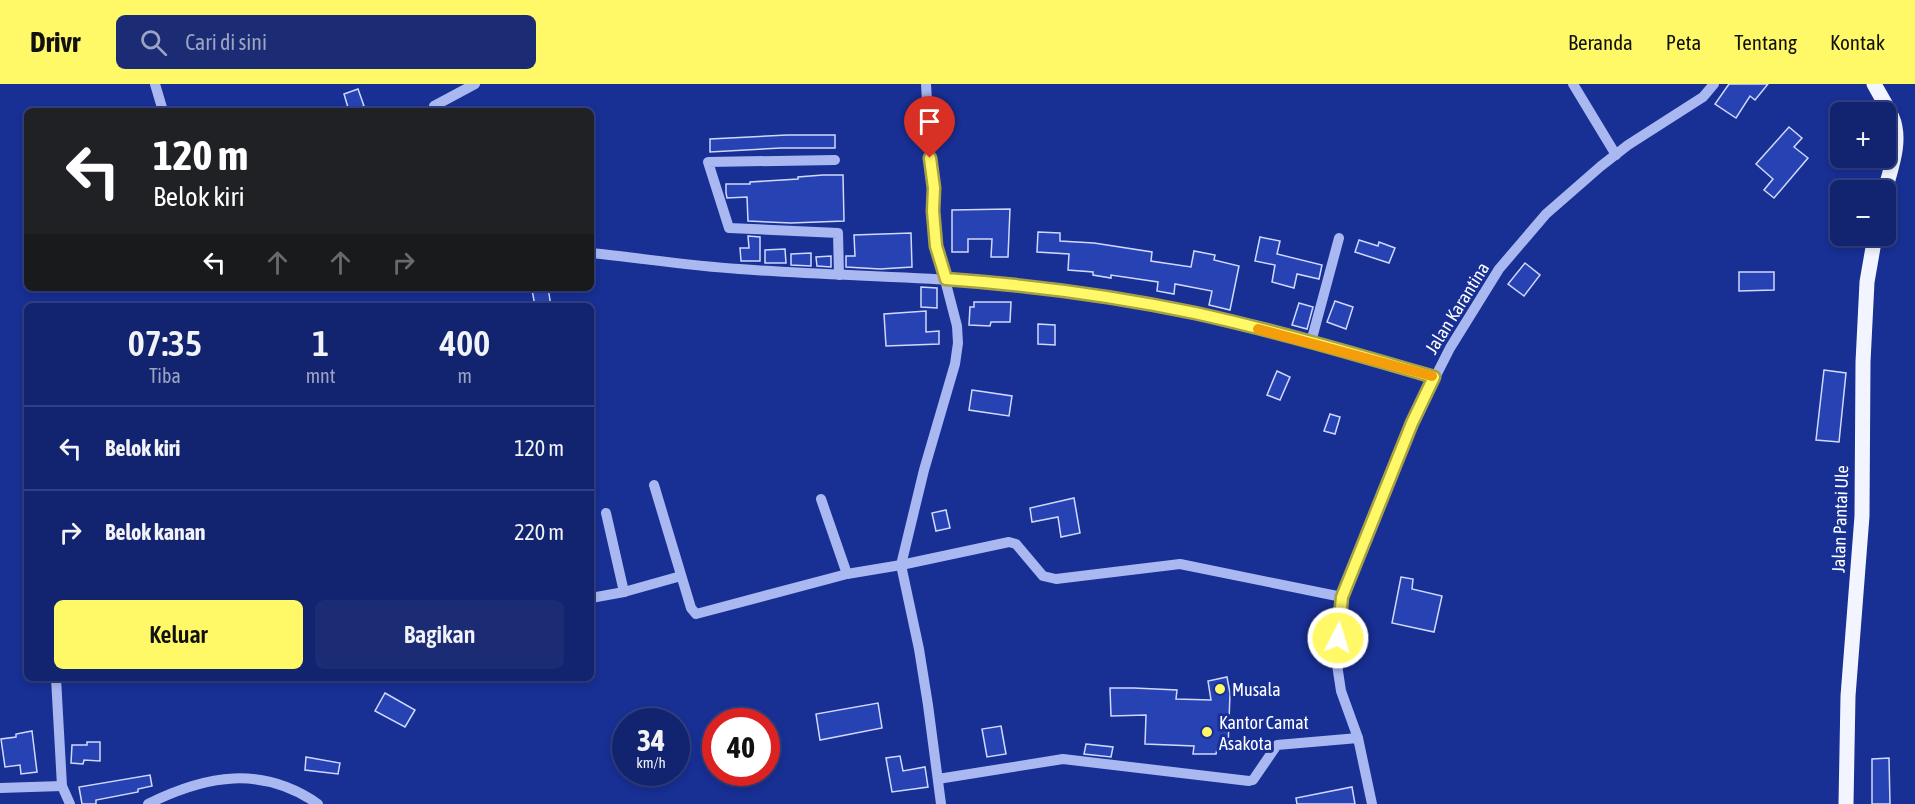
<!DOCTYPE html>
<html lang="id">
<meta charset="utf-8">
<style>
body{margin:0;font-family:"Asap Condensed",sans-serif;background:#1b2b74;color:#f1f3f6;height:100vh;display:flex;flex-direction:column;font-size:22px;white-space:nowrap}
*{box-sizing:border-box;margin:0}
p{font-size:20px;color:#9ca4c3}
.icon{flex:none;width:33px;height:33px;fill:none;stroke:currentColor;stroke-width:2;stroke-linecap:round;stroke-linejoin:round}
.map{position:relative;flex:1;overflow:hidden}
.drawer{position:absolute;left:24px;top:219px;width:570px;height:378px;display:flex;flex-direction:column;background:#12236f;border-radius:9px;box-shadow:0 3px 9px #0003,0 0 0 2px #314082}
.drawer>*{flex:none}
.top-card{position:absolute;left:24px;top:24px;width:570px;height:183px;border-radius:9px;box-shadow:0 3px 9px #0003,0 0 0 2px #314082;background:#202124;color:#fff;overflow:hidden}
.controls{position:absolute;left:1830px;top:18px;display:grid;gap:12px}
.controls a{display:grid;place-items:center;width:66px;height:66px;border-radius:9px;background:#12236f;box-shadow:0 3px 9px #0003,0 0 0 2px #314082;font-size:30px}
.speed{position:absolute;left:612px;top:624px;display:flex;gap:12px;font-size:30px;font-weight:700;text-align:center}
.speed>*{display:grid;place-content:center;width:78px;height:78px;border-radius:50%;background:#12236f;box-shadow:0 3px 9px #0003,0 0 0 2px #314082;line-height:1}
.speed small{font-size:15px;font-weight:400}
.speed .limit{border:9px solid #d22;background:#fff;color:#111}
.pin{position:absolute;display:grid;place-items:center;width:51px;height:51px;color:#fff;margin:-62px -26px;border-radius:50% 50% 50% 0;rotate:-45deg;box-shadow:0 0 6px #0007}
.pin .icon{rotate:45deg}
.me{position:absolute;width:66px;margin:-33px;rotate:5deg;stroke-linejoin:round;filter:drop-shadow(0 0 4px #0008)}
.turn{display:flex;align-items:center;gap:21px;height:126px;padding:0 30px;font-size:27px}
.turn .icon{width:78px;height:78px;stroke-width:2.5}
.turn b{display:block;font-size:42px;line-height:51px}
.lanes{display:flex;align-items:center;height:57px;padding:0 30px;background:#0003;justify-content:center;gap:30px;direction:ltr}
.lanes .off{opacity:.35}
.eta{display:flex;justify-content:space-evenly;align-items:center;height:102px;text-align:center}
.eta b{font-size:36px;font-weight:600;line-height:42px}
.cta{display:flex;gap:12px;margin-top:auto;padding:12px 30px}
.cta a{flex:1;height:69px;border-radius:9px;background:#fff968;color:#111;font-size:24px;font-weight:600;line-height:69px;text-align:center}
.cta a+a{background:#1b2b74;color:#f1f3f6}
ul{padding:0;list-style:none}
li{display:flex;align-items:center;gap:18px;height:84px;padding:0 30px;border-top:2px solid #314082}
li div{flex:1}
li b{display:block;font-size:22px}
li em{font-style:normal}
header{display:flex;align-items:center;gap:36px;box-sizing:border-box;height:84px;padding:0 30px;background:#fff968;color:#111}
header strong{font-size:28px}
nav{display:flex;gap:33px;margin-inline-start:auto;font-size:21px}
.search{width:420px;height:54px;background:#1b2b74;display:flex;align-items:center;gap:15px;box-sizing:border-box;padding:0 21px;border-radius:9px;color:#9ca4c3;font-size:22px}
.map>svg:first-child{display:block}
.building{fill:#2742b3;stroke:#d0d9fb;stroke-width:1.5}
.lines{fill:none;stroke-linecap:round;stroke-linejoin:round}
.minor{stroke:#a9b8f0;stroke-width:10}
.major{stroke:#f2f4ff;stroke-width:15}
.route-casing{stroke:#a6a244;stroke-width:15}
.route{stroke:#fff968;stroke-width:10}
.slow{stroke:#f59e0b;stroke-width:10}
.poi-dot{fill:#fff968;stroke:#182f94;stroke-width:2}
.labels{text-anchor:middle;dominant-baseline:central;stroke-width:6;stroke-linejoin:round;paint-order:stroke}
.street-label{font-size:18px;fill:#fff;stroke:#182f94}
.poi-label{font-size:18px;fill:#fff;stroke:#182f94;text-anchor:start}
</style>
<header>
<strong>Drivr</strong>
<div class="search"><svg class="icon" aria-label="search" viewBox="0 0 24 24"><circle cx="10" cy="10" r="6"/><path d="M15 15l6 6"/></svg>Cari di sini</div>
<nav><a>Beranda</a><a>Peta</a><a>Tentang</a><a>Kontak</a></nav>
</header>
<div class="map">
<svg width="1915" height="720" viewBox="0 0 1915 720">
<rect width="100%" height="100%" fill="#182f94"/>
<!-- building -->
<g class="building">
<path d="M1729 0H1768L1755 16 1750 12 1736 34 1715 20Z"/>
<path d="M358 5 364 22 349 27 344 10Z"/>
<path d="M1789 43 1802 54 1794 63 1808 74 1774 114 1764 106 1773 95 1756 80Z"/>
<path d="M787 51H835V64H781L710 68V55Z"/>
<path d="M823 91H843L844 137 791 139 748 137 747 113 727 114 726 109V100H750V98L798 95V93Z"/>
<path d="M1010 125 1008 173H991L992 155H968V168H952V126Z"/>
<path d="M1038 148 1060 149V157L1094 159 1152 168 1151 177 1191 183 1194 167 1215 171 1214 176 1239 182 1230 226 1209 221 1212 207 1175 200 1174 210 1157 207 1158 198 1111 191V194L1093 191V188L1068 186 1069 170 1037 168Z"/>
<path d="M911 149 912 183 880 185 846 183V172H855L854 151Z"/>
<path d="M748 152 760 153V177H741L740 164H749Z"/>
<path d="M1260 153 1280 157 1277 170 1322 181 1319 195 1297 190 1294 204 1272 198 1275 181 1255 177Z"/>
<path d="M1359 156 1378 162 1379 158 1395 164 1389 179 1355 168Z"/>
<path d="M785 165 786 179H765V166Z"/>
<path d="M811 169V182L791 181V170Z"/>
<path d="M831 172V183L817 182 816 173Z"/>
<path d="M1525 179 1540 191 1524 212 1508 200Z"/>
<path d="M1739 188H1774V206L1739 207Z"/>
<path d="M921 203 937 204V224L921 223Z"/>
<path d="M548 204 551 222H535L532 206Z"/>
<path d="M1335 217 1353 223 1346 245 1327 238Z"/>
<path d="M974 218H1011L1010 238H991L990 242 969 241 970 223H974Z"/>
<path d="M1299 219 1313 223 1307 245 1292 241Z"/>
<path d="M926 227V248L939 247V260L886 262 884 230Z"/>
<path d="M1038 240 1055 241V261L1038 260Z"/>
<path d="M1824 286 1846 289 1839 358 1816 356Z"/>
<path d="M1277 287 1290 293 1280 316 1267 311Z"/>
<path d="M972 306 1012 312 1009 332 969 326Z"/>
<path d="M1330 330 1340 333 1335 350 1324 347Z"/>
<path d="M1074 414 1080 449 1061 453 1058 433 1032 438 1030 424Z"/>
<path d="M946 426 950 444 936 447 932 429Z"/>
<path d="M1401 493 1413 495 1412 505 1442 512 1434 548 1392 539Z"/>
<path d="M1227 593 1230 609 1228 665H1217L1216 670H1193L1194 662 1145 660 1146 631 1111 632 1110 604H1134L1177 606 1176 615 1211 616 1208 597Z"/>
<path d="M385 609 415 626 405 643 375 627Z"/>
<path d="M878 619 882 644 820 656 816 630Z"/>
<path d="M1001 642 1006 670 987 673 982 645Z"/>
<path d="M32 647 37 688 21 690 20 681 5 683 1 655 16 653V650Z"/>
<path d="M87 658H100V677L84 676 83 680 71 679 72 661H87Z"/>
<path d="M1086 660 1113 663 1111 673 1084 670Z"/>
<path d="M900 672 903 687 925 683 928 703 892 708 886 674Z"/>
<path d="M306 673 340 679 338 690 305 686Z"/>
<path d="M1889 674 1890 720H1872V675Z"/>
<path d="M150 691 152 702 138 705V708L96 716V720H82L79 703Z"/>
<path d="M1352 703 1355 720H1297L1296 714Z"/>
</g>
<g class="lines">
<!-- minor -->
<g class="minor">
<path d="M155 0 163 27"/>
<path d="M926 0 930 70 934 104 933 127 936 161 957 242 958 259 955 280 924 386 901 481 919 565 928 621 941 720"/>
<path d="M1573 0 1616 71"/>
<path d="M434 22 475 0"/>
<path d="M835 76 708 78 729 144 838 149 839 191"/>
<path d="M591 169C640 174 690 182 739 185 846 193 953 192 1060 206 1187 223 1311 258 1434 293"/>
<path d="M1311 258 1339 154"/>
<path d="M654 401 691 524 696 530 847 490 901 481 1009 458 1016 460 1043 492 1056 495 1180 480 1342 513"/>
<path d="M821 415 847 490"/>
<path d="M606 429 624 508"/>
<path d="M591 514 624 508 681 492"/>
<path d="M56 594 62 702 70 720"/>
<path d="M938 695 1063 675 1249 697 1253 696 1277 661 1358 654"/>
<path d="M0 704 62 702"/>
<path d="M148 720C206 691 262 681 318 720"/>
<path d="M1372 720 1358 654 1341 607 1336 574 1342 513 1412 339 1450 264 1499 185 1546 130 1601 82 1628 61 1703 13 1714 0"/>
</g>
<!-- major -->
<g class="major">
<path d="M1874 0C1880 11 1887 22 1892 33 1902 56 1891 84 1885 106"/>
<path d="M1846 720 1848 612 1862 432 1863 278 1867 198 1875 152"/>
</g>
</g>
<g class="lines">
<defs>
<path id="route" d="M930 74 934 104 933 127 936 162 946 195C1030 201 1114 212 1195 229 1276 247 1355 270 1434 293L1412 339 1342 513 1338 554"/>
</defs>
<!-- route casing -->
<use href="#route" class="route-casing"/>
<!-- route -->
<use href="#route" class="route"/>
<!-- slow -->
<path class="slow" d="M1258 245 1432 292"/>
</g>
<!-- markers -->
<g class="poi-dot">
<circle cx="1220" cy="605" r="6"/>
<circle cx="1207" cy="648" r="6"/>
</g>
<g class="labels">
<!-- street labels -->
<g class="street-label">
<text transform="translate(1457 224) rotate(-58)">Jalan Karantina</text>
<text transform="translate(1840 435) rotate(-88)">Jalan Pantai Ule</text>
</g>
<!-- poi labels -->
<g class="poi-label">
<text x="1232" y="605">Musala</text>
<text x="1219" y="638">Kantor Camat<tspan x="1219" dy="21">Asakota</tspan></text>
</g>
</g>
</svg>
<div class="controls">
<a>+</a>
<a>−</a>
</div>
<div class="speed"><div>34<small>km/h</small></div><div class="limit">40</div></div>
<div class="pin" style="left:930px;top:74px;background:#d93025"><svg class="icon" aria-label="arrive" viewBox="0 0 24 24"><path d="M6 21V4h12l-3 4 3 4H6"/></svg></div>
<svg class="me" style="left:1338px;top:554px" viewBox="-20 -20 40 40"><circle r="17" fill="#fff968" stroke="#fff" stroke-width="3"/><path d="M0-11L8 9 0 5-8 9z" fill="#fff"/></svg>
<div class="top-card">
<div class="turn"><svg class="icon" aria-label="left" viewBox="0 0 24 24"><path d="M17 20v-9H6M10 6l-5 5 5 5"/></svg><div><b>120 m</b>Belok kiri</div></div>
<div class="lanes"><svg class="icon" aria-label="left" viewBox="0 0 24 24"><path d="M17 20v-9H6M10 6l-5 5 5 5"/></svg><svg class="icon off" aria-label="ahead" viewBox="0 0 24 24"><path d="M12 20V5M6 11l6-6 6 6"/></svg><svg class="icon off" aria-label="ahead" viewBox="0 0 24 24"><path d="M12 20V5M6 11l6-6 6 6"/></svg><svg class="icon off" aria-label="right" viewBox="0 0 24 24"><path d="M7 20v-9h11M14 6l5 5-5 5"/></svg></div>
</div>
<section class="drawer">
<div class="eta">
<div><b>07:35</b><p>Tiba</p></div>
<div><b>1</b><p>mnt</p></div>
<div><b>400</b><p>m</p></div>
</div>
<ul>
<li><svg class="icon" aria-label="left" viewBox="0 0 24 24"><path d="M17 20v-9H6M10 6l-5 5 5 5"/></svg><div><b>Belok kiri</b></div><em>120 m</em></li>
<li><svg class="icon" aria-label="right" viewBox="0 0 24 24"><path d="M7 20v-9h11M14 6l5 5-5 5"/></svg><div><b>Belok kanan</b></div><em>220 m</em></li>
</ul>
<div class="cta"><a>Keluar</a><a>Bagikan</a></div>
</section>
</div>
